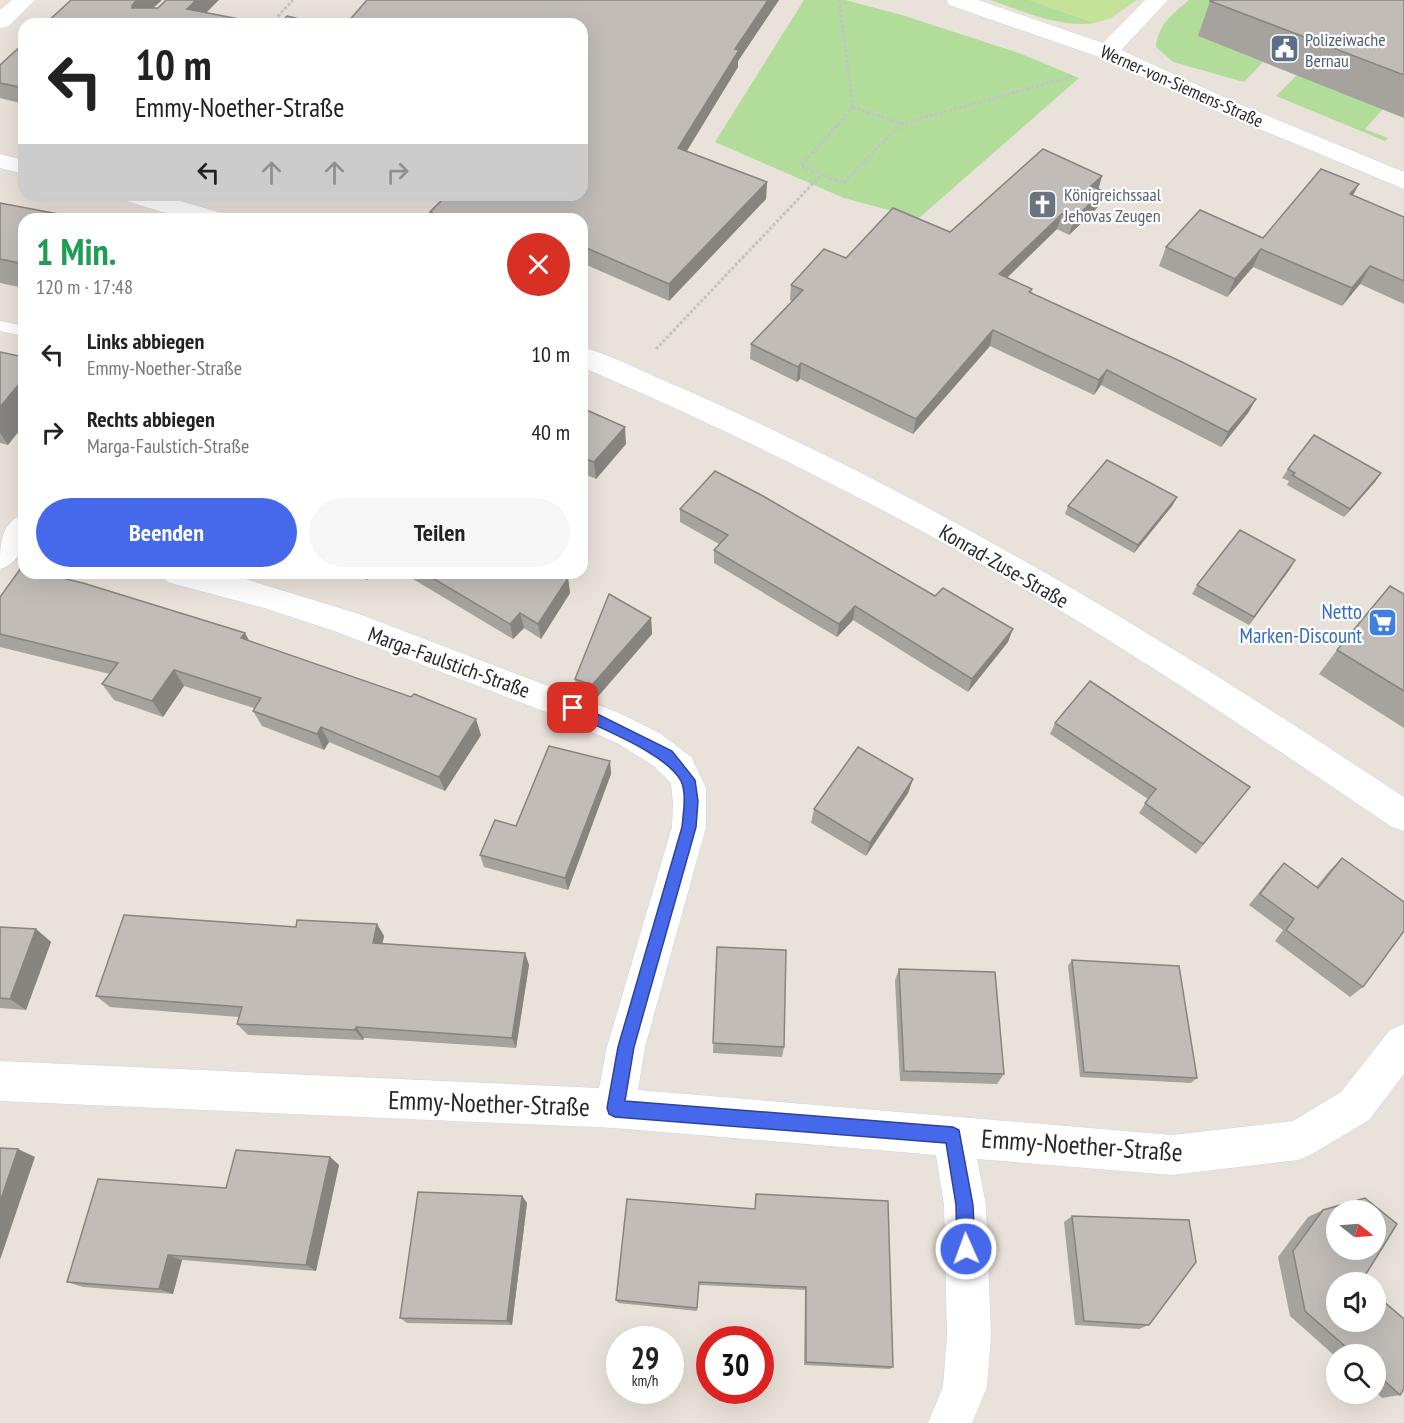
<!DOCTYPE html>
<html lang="de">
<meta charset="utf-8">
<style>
body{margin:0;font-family:"PT Sans Narrow",sans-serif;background:#f6f6f6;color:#222;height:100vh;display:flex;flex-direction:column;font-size:22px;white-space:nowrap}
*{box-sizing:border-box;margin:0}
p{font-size:20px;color:#767676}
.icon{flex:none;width:33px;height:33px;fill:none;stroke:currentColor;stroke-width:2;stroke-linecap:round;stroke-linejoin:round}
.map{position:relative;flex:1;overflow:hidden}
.panel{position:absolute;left:18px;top:213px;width:570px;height:366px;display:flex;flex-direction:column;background:#fff;border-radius:18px;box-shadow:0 6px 24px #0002}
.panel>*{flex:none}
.top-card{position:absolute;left:18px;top:18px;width:570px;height:183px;border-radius:18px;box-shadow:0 6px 24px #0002;background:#fff;color:#222;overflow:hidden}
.needle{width:39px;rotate:107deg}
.controls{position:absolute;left:1326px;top:1200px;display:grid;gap:12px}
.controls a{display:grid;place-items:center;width:60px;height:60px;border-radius:50%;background:#fff;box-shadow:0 6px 24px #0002;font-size:30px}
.speed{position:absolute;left:606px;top:1326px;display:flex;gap:12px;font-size:30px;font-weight:700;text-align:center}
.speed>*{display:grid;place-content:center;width:78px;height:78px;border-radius:50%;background:#fff;box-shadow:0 6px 24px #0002;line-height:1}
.speed small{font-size:15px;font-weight:400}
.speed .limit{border:9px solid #d22;background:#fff;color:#111}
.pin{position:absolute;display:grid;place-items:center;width:51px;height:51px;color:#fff;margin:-26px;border-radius:12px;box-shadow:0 3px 9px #0006}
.me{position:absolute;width:66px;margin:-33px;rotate:358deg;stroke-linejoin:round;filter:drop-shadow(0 0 4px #0008)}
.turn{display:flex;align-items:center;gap:21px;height:126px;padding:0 18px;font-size:27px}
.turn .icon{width:78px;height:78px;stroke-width:2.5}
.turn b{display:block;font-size:42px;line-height:51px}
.lanes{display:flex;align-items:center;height:57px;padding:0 18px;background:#0003;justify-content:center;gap:30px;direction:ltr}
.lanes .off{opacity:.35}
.round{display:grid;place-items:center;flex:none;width:63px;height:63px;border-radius:32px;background:#f6f6f6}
.head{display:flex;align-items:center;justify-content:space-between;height:102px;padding:0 18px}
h1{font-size:36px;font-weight:700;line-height:45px;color:#1e9e55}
.cta{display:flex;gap:12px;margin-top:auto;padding:12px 18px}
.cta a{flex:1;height:69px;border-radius:36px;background:#4668ea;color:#fff;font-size:24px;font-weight:700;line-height:69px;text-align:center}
.cta a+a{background:#f6f6f6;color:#222}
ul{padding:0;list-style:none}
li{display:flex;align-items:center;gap:18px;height:78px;padding:0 18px}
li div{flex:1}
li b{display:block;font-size:22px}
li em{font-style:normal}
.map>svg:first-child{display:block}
.green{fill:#b2dc9a}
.pitch{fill:#c4e297}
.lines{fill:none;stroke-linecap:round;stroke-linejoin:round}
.service-casing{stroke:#d0d3df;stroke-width:1}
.minor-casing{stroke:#d0d3df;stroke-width:1}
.secondary-casing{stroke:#d0d3df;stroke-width:1}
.path{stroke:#c3c3c3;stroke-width:3;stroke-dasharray:3 2;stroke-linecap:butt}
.service{fill:#fff;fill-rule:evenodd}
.minor{fill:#fff;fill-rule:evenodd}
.secondary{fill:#fff;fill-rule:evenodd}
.wall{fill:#a6a29d}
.shaded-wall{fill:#878480}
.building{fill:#c1bcb7;stroke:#878480;stroke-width:1.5;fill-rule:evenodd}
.route{fill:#4668ea;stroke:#2e4498;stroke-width:1.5}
.labels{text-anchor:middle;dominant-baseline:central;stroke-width:4.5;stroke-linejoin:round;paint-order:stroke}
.far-service-label{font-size:18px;fill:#4e5e75;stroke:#fff;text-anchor:start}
.far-street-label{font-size:18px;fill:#272727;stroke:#fff}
.far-worship-label{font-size:18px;fill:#5b616d;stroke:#fff;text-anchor:start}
.street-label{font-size:21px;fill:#272727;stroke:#fff}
.shop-label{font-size:21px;fill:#366cbe;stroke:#fff;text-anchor:end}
.near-street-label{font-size:26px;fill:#272727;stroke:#fff}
</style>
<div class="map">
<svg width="1404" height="1423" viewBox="0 0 1404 1423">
<rect width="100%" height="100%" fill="#e9e2da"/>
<!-- green -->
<g class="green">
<path d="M804 0H845L902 15 1019 53 1079 78 919 218 844 198 715 142Z"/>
<path d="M990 0H1030L1095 23C1060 28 1023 11 990 0Z"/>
<path d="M1189 0H1237L1198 36 1263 62 1244 82 1173 62 1156 47C1158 24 1173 14 1189 0Z"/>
<path d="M1297 75 1383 109 1365 129 1388 138 1385 141 1276 96Z"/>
</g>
<!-- pitch -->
<path class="pitch" d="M1030 0H1137L1111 18 1095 23Z"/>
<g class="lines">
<defs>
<path id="service" d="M0 321 24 326V336L0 331Z"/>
<g id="minor">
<path d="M946 0H978L1103 43 1145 0H1168L1121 50 1237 103 1404 172V189L1221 113 1099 57 949 5Z"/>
<path d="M0 154 24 160V174L0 168Z"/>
<path d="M120 195H159L222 213 225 219H185L123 200Z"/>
<path d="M582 347C607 354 632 366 656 377 698 395 740 414 781 434 999 537 1203 664 1404 797V831L1392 827C1275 748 1159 669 1038 597 891 510 738 434 582 367Z"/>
<path d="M24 514C24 538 26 560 0 569 0 545 0 523 24 514Z"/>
<path d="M163 573H226L359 614 619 713 661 734 691 757 706 788V827L645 1047 638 1090 1172 1135 1293 1121 1341 1092 1390 1030 1404 1024V1074L1369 1120 1312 1154 1298 1160 1172 1175 977 1159 986 1205 991 1336 987 1387 972 1423H928L943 1387 947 1336 944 1205 936 1155 615 1128 0 1101V1061L599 1088 607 1047 672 827 673 803 671 783 654 766 617 743 551 714 337 632 261 607 167 582Z"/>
</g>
<path id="secondary" d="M12 0H35L8 27 0 28V10Z"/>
</defs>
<!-- service casing -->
<use href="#service" class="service-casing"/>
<!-- minor casing -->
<use href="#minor" class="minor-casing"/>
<!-- secondary casing -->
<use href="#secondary" class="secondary-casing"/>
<!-- path -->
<g class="path">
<path d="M839 0 853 107"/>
<path d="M271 24 293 0"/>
<path d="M853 107 901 124 843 183 801 166Z"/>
<path d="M901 124 1073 76"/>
<path d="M656 349 822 174"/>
</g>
<!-- service -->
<use href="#service" class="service"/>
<!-- minor -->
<use href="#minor" class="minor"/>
<!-- secondary -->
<use href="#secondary" class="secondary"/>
</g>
<!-- wall -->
<g class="wall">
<path d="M367 0H779L738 61V67L687 151 767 182 766 199 669 301 582 263V219H431L430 212 582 195V24Z"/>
<path d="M1404 0V118L1198 36 1210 1Z"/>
<path d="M24 43V104L0 98V65Z"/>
<path d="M1359 184 1353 195 1404 217V304L1360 284 1342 306 1253 267 1227 297 1159 266 1166 247 1263 238Z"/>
<path d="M1098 189 1103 191 1098 207 1069 235 1057 229 1007 278 1032 289 1031 293 1256 399 1248 413 1221 447 1101 385 1094 395 990 346 913 434 800 379 797 382 750 359 751 344 792 301 790 300 791 285 846 258 950 232Z"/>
<path d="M0 203 24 219V288L0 283Z"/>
<path d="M0 352 8 445 0 443Z"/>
<path d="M582 408 626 444 596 479 582 473Z"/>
<path d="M1288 469 1381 473 1375 482 1344 517 1287 485 1289 481 1282 478Z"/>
<path d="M1177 497 1172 506 1134 553 1065 514 1068 506Z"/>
<path d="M680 509 1008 642 968 692 853 620 837 637 714 563V550L719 544 680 522Z"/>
<path d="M1290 569 1249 625 1192 594 1197 585Z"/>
<path d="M351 573H373L367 580Z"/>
<path d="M403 573H560L568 578 570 593 541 639 524 628 513 639Z"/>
<path d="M1404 594V728L1319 674 1337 650Z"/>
<path d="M0 597 245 633 249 640 481 735 445 791 329 742 324 750 262 726 253 711 254 708 184 686 163 717 114 700 102 684 110 674 0 647Z"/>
<path d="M651 618 652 634 594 701 577 695 575 679Z"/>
<path d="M1055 723 1250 787 1196 854 1139 813 1148 799 1050 734Z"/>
<path d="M610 761 611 774 568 890 484 867 480 855Z"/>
<path d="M913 779 908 793 866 856 811 823 814 809Z"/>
<path d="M1342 858 1363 987 1350 997 1275 941 1283 930 1249 905 1273 875 1284 863 1316 887 1330 870Z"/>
<path d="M377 924 384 936 382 944 525 953 529 965 516 1048 364 1038 363 1040 248 1035 237 1024 239 1017 110 1007 96 996 296 927Z"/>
<path d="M0 927 36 929 51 942 26 1010 0 1008Z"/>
<path d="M717 947 784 1047 782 1057 713 1053Z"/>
<path d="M1072 960 1197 1078 1191 1083 1080 1077 1068 966Z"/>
<path d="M899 969 1004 1074 997 1084 900 1081 895 980Z"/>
<path d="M330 1157 339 1165 316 1271 182 1260 173 1294 83 1287 67 1282 226 1188Z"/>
<path d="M756 1194 893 1367 890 1369 804 1365 805 1290 699 1285 697 1311 618 1303 616 1300 755 1209Z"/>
<path d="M522 1196 527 1203 512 1325 407 1323 400 1318Z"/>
<path d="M1323 1210 1361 1282 1400 1395 1382 1398 1376 1392V1354H1336V1357L1290 1316 1278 1257 1308 1217Z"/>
<path d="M1072 1216 1149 1325 1139 1329 1075 1325 1064 1222Z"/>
</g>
<!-- shaded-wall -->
<g class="shaded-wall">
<path d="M137 0H162L138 22 132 8V5Z"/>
<path d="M196 0H219L195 24 187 9Z"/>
<path d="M768 0H779L738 61V67L678 165V148L735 49Z"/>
<path d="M1102 176 1098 191 1091 186Z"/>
<path d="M767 182 766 199 669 301V284Z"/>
<path d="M1359 184 1349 202 1350 194Z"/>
<path d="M1103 191 1098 207 1069 235 1074 219Z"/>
<path d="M1062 214 1057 229 995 289 999 274Z"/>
<path d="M1261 249 1253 267 1227 297 1235 279Z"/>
<path d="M1370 266 1360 284 1342 306 1352 288Z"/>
<path d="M993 330 990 346 913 434 916 419Z"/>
<path d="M801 363 800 379 797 382 798 367Z"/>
<path d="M1107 370 1101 385 1094 395 1099 380Z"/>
<path d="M24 378V425L8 445 0 433V407Z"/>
<path d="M1256 399 1248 413 1221 447 1228 432Z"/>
<path d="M625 427 626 444 596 479 594 462Z"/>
<path d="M1381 473 1375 482 1344 517 1350 509Z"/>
<path d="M1177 497 1172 506 1134 553 1138 545Z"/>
<path d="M1295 560 1290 569 1249 625 1254 617Z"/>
<path d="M365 573H373L367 580Z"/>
<path d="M568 578 570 593 541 639 538 624Z"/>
<path d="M855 606 853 620 837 637 839 624Z"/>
<path d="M520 613 524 628 513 639 510 624Z"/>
<path d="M651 618 652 634 594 701 592 685Z"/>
<path d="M1013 629 1008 642 968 692 972 679Z"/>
<path d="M245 633 253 649 241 638Z"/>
<path d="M174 670 184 686 163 717 152 701Z"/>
<path d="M476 719 481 735 445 791 439 777Z"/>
<path d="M321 727 329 742 324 750 317 734Z"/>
<path d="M610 761 611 774 568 890 565 878Z"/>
<path d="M913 779 908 793 866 856 870 843Z"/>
<path d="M377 924 384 936 380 955 373 943Z"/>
<path d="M36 929 51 942 26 1010 10 999Z"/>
<path d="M525 953 529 965 516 1048 512 1038Z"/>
<path d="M356 1027 364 1038 363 1040 355 1030Z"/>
<path d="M18 1149 35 1157 0 1260V1202Z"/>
<path d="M330 1157 339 1165 316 1271 306 1265Z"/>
<path d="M522 1196 527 1203 512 1325 507 1321Z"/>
<path d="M168 1255 182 1260 173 1294 159 1289Z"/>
</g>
<!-- building -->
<g class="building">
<path d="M71 0H137L132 5V8H158L166 0H196L187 9 265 24H45Z"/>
<path d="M367 0H768L735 49 739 50 678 148 767 182 669 284 582 246V219H449L430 212 447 195H582V24H346Z"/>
<path d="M1211 0H1404V75L1210 1Z"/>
<path d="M287 16 320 24H279Z"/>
<path d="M24 43V88L0 83V65Z"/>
<path d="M1043 149 1102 176 1091 186 1103 191 1074 219 1062 214 999 274 1032 289 1029 292 1180 361 1256 399 1228 432 1107 370 1099 380 993 330 916 419 801 363 798 367 751 344 803 290 791 285 824 249 846 258 893 208 950 232Z"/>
<path d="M1321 169 1359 184 1350 194 1404 217V281L1370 266 1352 288 1261 249 1235 279 1166 247 1200 210 1263 238Z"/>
<path d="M0 203 85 219H24V264L0 259Z"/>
<path d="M0 352 24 357V378L0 407Z"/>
<path d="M582 408 625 427 594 462 582 457Z"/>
<path d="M1314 435 1381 473 1350 509 1292 475 1295 473 1288 469Z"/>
<path d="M1107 460 1177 497 1138 545 1068 506Z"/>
<path d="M715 471 763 496 935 596 943 588 1013 629 972 679 855 606 839 624 714 550 728 535 680 509Z"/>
<path d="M1240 530 1295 560 1254 617 1197 585Z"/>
<path d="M21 568 24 569V573H41L83 583 245 633 241 638 411 697 414 694 476 719 439 777 321 727 317 734 253 711 261 698 174 670 152 701 102 684 118 663 0 634V597Z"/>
<path d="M424 573H560L568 578 538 624 520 613 510 624Z"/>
<path d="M1390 586 1404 594V691L1337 650Z"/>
<path d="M609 594 651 618 592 685 575 679Z"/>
<path d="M1090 681 1250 787 1203 844 1145 803 1156 789 1055 723Z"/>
<path d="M549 746 610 761 565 878 480 855 495 820 516 826Z"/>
<path d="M858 747 913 779 870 843 814 809Z"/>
<path d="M1342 858 1404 902V931L1363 987 1286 930 1294 919 1260 894 1284 863 1318 888Z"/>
<path d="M124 915 296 927 297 920 377 924 373 943 525 953 512 1038 356 1027 355 1030 237 1024 242 1007 96 996Z"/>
<path d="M0 927 36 929 10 999 0 998Z"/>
<path d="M717 947 786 950 784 1047 713 1043Z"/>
<path d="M1072 960 1179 966 1197 1078 1084 1072Z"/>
<path d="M899 969 995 972 1004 1074 904 1071Z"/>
<path d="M0 1148 18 1149 0 1202Z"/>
<path d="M236 1150 330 1157 306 1265 168 1255 159 1289 67 1282 98 1179 226 1188Z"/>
<path d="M418 1192 522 1196 507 1321 400 1318Z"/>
<path d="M756 1194 888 1201 893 1367 806 1362V1287L699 1282 697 1308 616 1300 627 1199 755 1209Z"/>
<path d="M1365 1198 1397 1224 1361 1282H1336V1322H1376V1295L1404 1319V1389L1400 1395 1376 1373V1354H1354L1305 1311 1293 1251 1323 1210ZM1336 1210H1376V1250H1336Z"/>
<path d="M1072 1216 1189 1220 1196 1262 1149 1325 1084 1321Z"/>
</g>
<!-- route -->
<path class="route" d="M573 702 672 751 695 780 698 801 696 827 634 1047 625 1101 953 1127 959 1130 973 1205 975 1249 972 1255 966 1258 960 1255 957 1249 956 1205 946 1143 615 1117 609 1114 607 1108 618 1047 682 827C683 814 687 794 681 781 665 752 598 728 568 712L566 708 568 704Z"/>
<!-- icons -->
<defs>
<symbol id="civic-square" viewBox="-11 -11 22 22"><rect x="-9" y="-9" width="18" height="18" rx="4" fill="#5c6f8a" stroke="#fff"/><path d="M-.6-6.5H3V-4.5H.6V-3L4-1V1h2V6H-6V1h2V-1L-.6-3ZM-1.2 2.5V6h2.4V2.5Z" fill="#fff"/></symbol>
<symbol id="church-square" viewBox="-11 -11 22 22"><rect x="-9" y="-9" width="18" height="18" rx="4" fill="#6b7280" stroke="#fff"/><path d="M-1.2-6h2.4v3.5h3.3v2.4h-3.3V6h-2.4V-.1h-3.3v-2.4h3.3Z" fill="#fff"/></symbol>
<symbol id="supermarket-square" viewBox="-11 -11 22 22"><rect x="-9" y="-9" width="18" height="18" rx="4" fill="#3f7fe0" stroke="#fff"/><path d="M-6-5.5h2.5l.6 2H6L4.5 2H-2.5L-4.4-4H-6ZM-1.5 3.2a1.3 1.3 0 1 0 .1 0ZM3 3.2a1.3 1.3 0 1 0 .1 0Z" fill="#fff"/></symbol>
</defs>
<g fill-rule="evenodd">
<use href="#civic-square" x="1268" y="32" width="33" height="33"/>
<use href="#church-square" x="1026" y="188" width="33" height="33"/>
<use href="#supermarket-square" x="1366" y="606" width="33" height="33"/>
</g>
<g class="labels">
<!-- far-service labels -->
<g class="far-service-label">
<text x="1305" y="39">Polizeiwache<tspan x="1305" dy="21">Bernau</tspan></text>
</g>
<!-- far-street labels -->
<g class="far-street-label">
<text transform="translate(1182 86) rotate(24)">Werner-von-Siemens-Straße</text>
</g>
<!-- far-worship labels -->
<g class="far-worship-label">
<text x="1064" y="194">Königreichssaal<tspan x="1064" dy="21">Jehovas Zeugen</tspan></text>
</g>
<!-- street labels -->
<g class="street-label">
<text transform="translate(1004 566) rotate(30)">Konrad-Zuse-Straße</text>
<text transform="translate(449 662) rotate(20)">Marga-Faulstich-Straße</text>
</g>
<!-- shop labels -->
<g class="shop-label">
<text x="1362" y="611">Netto<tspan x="1362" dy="24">Marken-Discount</tspan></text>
</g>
<!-- near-street labels -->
<g class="near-street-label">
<text transform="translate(489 1103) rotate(2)">Emmy-Noether-Straße</text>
<text transform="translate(1082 1145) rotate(4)">Emmy-Noether-Straße</text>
</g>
</g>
</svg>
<div class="controls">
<a><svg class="needle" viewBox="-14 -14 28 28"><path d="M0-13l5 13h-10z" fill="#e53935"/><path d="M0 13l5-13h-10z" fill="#767676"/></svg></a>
<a><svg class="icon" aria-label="sound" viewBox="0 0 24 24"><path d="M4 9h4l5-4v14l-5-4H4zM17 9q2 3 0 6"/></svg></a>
<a><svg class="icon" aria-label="search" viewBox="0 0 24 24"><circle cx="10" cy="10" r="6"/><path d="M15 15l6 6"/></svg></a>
</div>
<div class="speed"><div>29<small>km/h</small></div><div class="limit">30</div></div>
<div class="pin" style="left:573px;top:708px;background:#d93025"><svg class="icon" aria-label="arrive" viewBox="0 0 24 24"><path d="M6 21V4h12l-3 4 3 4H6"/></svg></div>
<svg class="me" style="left:966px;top:1249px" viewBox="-20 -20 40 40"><circle r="17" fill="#4668ea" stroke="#fff" stroke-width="3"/><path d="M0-11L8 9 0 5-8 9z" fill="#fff"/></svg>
<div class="top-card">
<div class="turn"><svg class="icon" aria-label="left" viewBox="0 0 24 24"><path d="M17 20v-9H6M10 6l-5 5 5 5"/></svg><div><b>10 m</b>Emmy-Noether-Straße</div></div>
<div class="lanes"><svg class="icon" aria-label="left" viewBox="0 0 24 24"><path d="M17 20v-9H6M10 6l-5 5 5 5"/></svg><svg class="icon off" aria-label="ahead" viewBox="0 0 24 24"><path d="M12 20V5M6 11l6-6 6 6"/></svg><svg class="icon off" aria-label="ahead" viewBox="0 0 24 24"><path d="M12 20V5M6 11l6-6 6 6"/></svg><svg class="icon off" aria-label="right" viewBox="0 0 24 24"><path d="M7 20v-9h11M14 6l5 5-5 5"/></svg></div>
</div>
<section class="panel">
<div class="head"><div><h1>1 Min.</h1><p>120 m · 17:48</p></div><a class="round" style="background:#d93025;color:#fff"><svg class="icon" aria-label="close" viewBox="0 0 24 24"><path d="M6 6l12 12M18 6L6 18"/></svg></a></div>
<ul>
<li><svg class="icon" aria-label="left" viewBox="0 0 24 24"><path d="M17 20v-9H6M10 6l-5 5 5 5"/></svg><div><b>Links abbiegen</b><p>Emmy-Noether-Straße</p></div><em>10 m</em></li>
<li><svg class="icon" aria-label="right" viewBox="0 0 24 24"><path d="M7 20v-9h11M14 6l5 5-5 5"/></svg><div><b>Rechts abbiegen</b><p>Marga-Faulstich-Straße</p></div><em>40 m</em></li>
</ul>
<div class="cta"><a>Beenden</a><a>Teilen</a></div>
</section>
</div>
